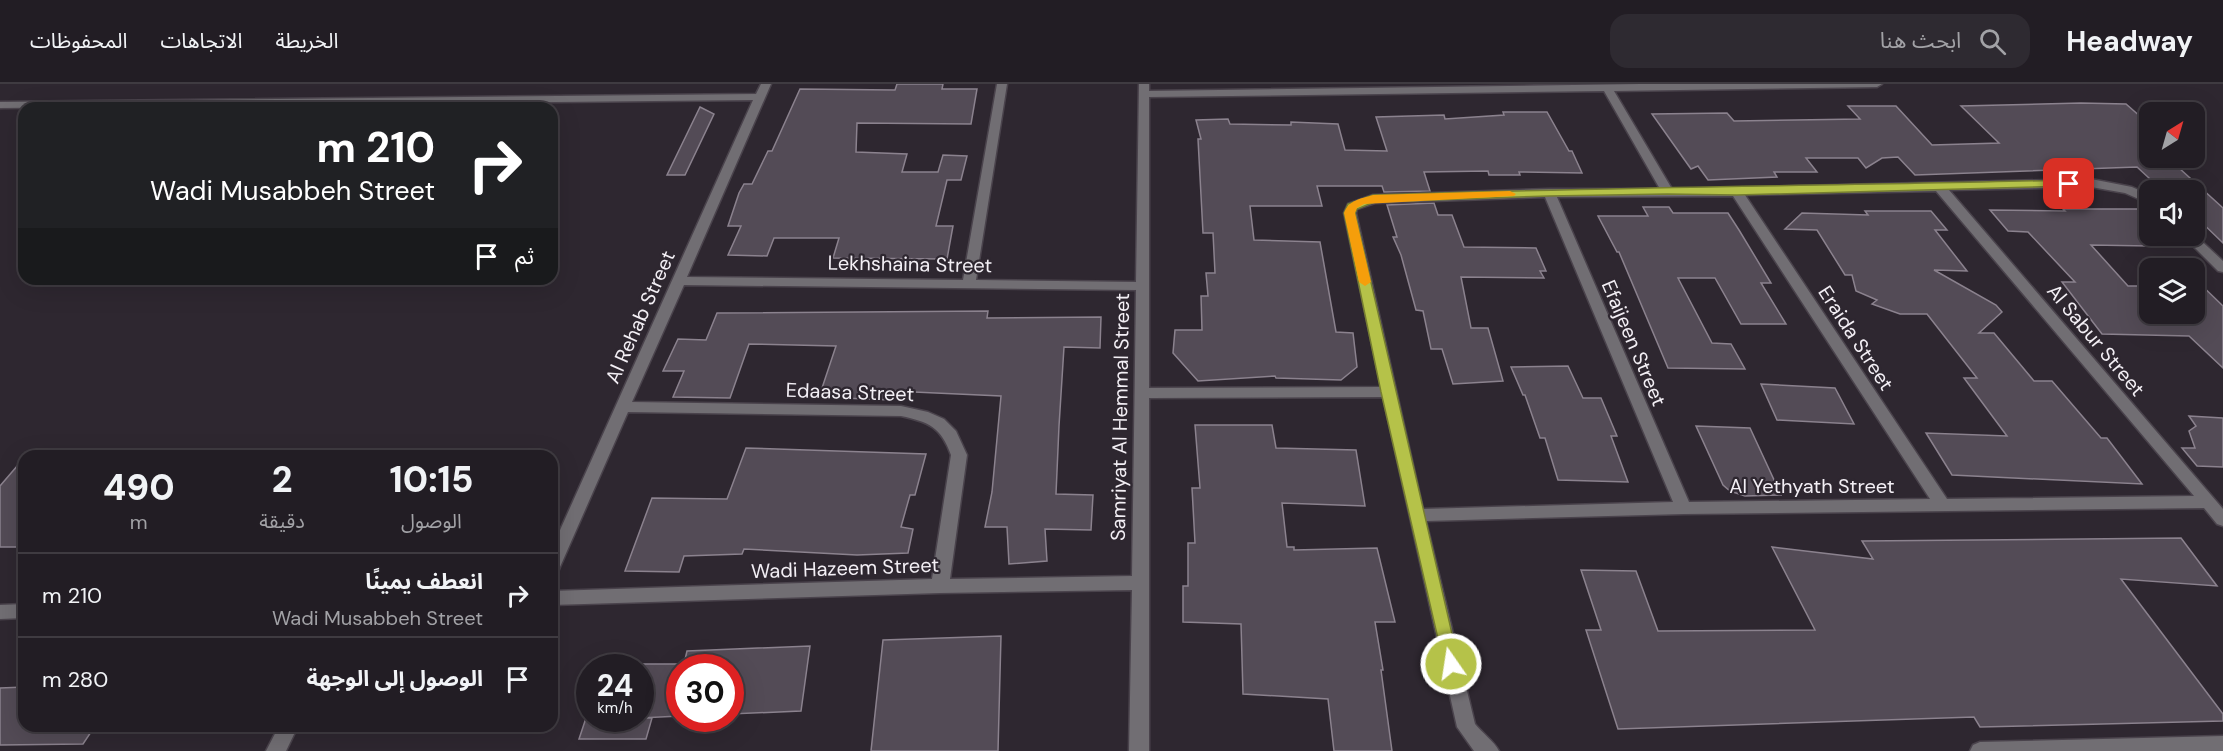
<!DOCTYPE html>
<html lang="ar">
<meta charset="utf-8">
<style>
body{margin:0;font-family:"DM Sans","Noto Sans Arabic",sans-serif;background:#2e2a31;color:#f1f3f6;direction:rtl;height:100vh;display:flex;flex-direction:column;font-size:22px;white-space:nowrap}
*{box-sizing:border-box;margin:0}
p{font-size:20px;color:#a2a2a6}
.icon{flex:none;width:33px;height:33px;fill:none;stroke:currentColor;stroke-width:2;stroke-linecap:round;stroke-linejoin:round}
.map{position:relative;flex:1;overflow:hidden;direction:ltr}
.drawer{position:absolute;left:18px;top:366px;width:540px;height:282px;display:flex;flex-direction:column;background:#221d24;border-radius:18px;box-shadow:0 6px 24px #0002,0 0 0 2px #3f3b41;direction:rtl}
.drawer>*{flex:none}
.hud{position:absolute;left:18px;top:18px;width:540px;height:183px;border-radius:18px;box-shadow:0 6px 24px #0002,0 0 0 2px #3f3b41;direction:rtl;background:#202124;color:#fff;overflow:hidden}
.needle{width:39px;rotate:37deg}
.buttons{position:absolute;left:2139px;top:18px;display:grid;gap:12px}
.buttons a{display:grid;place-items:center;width:66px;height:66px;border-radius:12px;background:#221d24;box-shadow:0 6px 24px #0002,0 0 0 2px #3f3b41;font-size:30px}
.speed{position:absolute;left:576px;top:570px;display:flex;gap:12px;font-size:30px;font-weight:700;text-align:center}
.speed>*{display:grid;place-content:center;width:78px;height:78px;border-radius:50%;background:#221d24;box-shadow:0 6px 24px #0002,0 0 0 2px #3f3b41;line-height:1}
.speed small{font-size:15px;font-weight:400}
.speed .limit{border:9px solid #d22;background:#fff;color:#111}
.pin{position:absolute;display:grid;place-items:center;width:51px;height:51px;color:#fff;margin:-26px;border-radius:12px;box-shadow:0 3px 9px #0006}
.me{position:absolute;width:66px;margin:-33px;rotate:347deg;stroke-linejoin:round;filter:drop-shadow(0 0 4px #0008)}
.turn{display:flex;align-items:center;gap:21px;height:126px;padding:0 24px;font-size:27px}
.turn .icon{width:78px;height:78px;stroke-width:2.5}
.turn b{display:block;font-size:42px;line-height:51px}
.then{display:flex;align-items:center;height:57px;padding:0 24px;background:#0003;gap:12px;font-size:22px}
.eta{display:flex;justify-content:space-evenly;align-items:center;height:102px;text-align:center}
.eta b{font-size:36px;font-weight:800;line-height:42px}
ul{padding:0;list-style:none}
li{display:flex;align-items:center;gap:18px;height:84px;padding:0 24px;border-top:2px solid #3f3b41}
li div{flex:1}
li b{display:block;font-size:22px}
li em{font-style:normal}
header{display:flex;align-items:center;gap:36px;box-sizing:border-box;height:84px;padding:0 30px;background:#221d24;border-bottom:2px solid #3f3b41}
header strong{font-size:28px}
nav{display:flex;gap:33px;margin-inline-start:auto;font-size:21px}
.search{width:420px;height:54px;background:#2e2a31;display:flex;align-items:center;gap:15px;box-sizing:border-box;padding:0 21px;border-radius:18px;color:#a2a2a6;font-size:22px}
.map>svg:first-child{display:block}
.building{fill:#534b56;stroke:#8b828e;stroke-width:1.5}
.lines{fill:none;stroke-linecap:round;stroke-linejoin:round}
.minor-casing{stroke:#4a434c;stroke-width:3}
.minor{fill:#716e73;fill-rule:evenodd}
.route{fill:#b5c249;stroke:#767e2f;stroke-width:1.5}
.slow{fill:#f59e0b}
.labels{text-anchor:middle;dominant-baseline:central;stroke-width:4.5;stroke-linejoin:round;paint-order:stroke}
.street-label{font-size:20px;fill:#f3eff5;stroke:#2e2730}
</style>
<header>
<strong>Headway</strong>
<div class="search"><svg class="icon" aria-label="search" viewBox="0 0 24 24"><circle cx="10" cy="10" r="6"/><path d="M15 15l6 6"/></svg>ابحث هنا</div>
<nav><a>الخريطة</a><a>الاتجاهات</a><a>المحفوظات</a></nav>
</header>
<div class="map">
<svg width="2223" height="667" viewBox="0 0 2223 667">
<rect width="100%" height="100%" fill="#2e2730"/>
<!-- building -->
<g class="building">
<path d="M897 0H943L942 5H977L971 40 857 39 856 68 907 70 902 88H938L943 71 967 72 961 96H947L936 142H953L947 175 833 174 839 154H774L767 172 728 171 741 142H728L739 109 744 100H752L768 67H772L800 5 895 6Z"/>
<path d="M2081 19 2126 20 2150 41V74H2168L2223 124V159L2194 131V106H2162L2137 83 1915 91 1898 73 1882 74 1866 84 1858 74H1806L1817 88H1774L1777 93 1708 96 1698 82 1691 85 1652 30 1727 29 1734 37 1860 35 1848 22H1896L1932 61 1999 59 1961 22Z"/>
<path d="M700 23 714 30 685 91H667Z"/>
<path d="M1503 28H1547L1569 67H1572L1582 89 1519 88 1520 91H1489L1488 87 1424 88 1430 107 1384 108 1382 102H1317L1322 122H1250L1254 156 1320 158 1336 248 1353 249 1357 283 1341 296 1276 294 1275 292 1198 297 1173 269 1175 246H1202L1201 212H1208L1206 189H1215L1213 149H1203L1198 55H1201L1196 36 1228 35 1230 40 1291 41V38L1338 40 1345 66 1387 67 1376 33 1444 31 1445 35 1504 31Z"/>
<path d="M1434 119 1438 131H1452L1464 163 1536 164 1546 187H1540L1544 194 1461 193 1471 244H1488L1503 297 1453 300 1442 265H1431L1423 227 1416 226 1401 171 1393 153H1397L1387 121Z"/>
<path d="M1643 123H1669L1673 129H1728L1739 146 1771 199H1761L1786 240H1741L1715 194H1678L1712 259 1731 260 1745 285 1668 284 1619 168H1617L1598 132H1648Z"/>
<path d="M2063 125H2141L2150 134V162L2091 161 2128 202H2150V230H2194V194L2223 222V284L2189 252 2102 250 2062 198H2075L2028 148 2008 147 1990 126 2065 127Z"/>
<path d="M1865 127H1931L1947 146H1935L1967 187 1934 186 1996 221 2002 228 1979 249H1994L2034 297H2052L2101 354H2107L2142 400 1952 391 1926 349 2007 352 1964 294H1977L1927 230H1900L1872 220 1877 216 1856 207 1852 191H1845L1817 146 1785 145 1802 129 1868 131Z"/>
<path d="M988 227 987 234 1101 233 1100 264 1064 263 1059 342 1056 410 1093 411 1091 446 1045 445 1047 477 1009 480 1007 443H985L992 408 1001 312 892 307 890 316 819 313 836 262 749 260 730 314 673 313 684 287H663L678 255 706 256 717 229Z"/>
<path d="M1568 282 1583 314H1601L1617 352H1611L1628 398 1558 396 1545 354H1540L1525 311H1523L1511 283Z"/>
<path d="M1761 300 1835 304 1854 340 1777 336Z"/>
<path d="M2189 332 2223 334V383L2197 382 2182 364H2195L2189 347 2196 342Z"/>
<path d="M1195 341H1272L1276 364 1356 366 1365 422 1282 419 1287 463H1294V466L1377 464 1395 538H1375L1383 586H1381L1392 667H1334L1328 615 1243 610 1241 540 1183 538V502H1188V459H1195L1192 404H1200Z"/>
<path d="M1696 342 1750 344 1781 411 1745 412 1730 407 1723 401Z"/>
<path d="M746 364 926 370 915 411H910L901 443 913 445 908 469 857 471 744 465 742 470 684 472 679 488 625 487 652 414 727 415Z"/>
<path d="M24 374V463H0V402Z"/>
<path d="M2181 454 2217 502 2121 495 2223 630V637L1980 643 1974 633 1618 645 1586 546H1601L1581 486 1636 487 1658 547 1815 546 1772 463 1873 475 1862 457Z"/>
<path d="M1001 552 998 667H871L883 556Z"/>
<path d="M810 562 801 627 730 630V584H683L687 567Z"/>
<path d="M640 580H680V632L640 634Z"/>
<path d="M24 603V642H95L83 660 0 661V604Z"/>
<path d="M586 634H652L646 655H579Z"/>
</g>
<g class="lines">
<defs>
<g id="minor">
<path d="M761 0H771L687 193 963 196 997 0H1007L976 196 1136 198 1139 0H1149V7L1640 0H1882L1877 3 1614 7 1672 105 2091 95 2132 103 2150 111V120L2125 109 2091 103 1949 106 2223 425V442L2217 440 2204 424 1684 430 1426 437 1475 640C1482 649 1494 657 1499 667H1474L1457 643 1383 313 1149 314V667H1129L1132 506 940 509 552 521V507L932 495 951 371C941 343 929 338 901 332L628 328 560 483 558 488 552 490V464L753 16 0 24V18L756 10ZM1604 7 1660 105H1549L1373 111 1348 120 1344 129 1381 303 1149 304V13ZM1936 107 2194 412 1947 415 1745 111ZM1733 112 1930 415 1689 418 1557 113ZM1545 113 1673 418 1423 425 1356 129 1357 125 1375 119ZM684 201 1136 206 1132 492 950 495 967 371 956 347 944 335 928 328 901 322 632 318Z"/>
<path d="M2194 150 2223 177V188L2218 187 2183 152Z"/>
<path d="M24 520V534L0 535V521Z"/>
<path d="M279 642H298L286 667H266Z"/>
<path d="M2223 652V667H1970L1973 661 1980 658Z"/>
</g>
</defs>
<!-- minor casing -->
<use href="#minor" class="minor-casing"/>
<!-- minor -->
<use href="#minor" class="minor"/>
</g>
<!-- route -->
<path class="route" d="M2069 96 2074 100 2073 102 1737 111 1667 110 1549 112 1374 118 1357 125 1355 129 1459 580 1457 585 1451 587 1445 585 1381 308 1344 129 1348 120 1373 111C1605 103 1837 102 2069 96Z"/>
<!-- slow -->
<path class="slow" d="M1510 107 1516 110 1514 112 1364 120 1357 124 1355 129 1371 198 1365 202 1359 198 1344 129C1349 116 1360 115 1373 111Z"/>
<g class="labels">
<!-- street labels -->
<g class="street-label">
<text transform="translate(910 180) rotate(1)">Lekhshaina Street</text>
<text transform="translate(640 233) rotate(-66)">Al Rehab Street</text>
<text transform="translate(1856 254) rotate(57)">Eraida Street</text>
<text transform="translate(2096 256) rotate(50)">Al Sabur Street</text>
<text transform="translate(1634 259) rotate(67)">Efaijeen Street</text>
<text transform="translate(850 308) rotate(2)">Edaasa Street</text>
<text transform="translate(1120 333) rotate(-89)">Samriyat Al Hemmal Street</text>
<text x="1812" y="402">Al Yethyath Street</text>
<text transform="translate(845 484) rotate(-2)">Wadi Hazeem Street</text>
</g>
</g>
</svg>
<div class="buttons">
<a><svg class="needle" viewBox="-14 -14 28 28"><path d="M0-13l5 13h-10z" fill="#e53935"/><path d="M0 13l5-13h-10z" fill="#a2a2a6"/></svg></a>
<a><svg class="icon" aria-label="sound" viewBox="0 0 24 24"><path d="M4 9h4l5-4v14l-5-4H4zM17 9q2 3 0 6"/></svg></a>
<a><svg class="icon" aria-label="layers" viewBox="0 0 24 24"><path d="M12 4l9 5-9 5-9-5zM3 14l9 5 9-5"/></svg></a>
</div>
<div class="speed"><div>24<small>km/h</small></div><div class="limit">30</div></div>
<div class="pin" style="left:2069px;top:100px;background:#d93025"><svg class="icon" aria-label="arrive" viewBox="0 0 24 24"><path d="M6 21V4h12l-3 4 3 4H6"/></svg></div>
<svg class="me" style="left:1451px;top:580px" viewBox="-20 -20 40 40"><circle r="17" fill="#b5c249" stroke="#fff" stroke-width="3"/><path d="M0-11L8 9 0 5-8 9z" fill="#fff"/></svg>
<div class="hud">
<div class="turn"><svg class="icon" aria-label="right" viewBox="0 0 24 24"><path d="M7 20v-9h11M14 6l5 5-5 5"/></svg><div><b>210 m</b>Wadi Musabbeh Street</div></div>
<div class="then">ثم<svg class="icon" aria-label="arrive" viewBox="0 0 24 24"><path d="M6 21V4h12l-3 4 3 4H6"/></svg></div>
</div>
<section class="drawer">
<div class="eta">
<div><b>10:15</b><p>الوصول</p></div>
<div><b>2</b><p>دقيقة</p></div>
<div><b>490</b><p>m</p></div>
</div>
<ul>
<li><svg class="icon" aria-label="right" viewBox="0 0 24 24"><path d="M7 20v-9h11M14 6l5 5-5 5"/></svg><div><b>انعطف يمينًا</b><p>Wadi Musabbeh Street</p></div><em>210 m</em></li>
<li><svg class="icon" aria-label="arrive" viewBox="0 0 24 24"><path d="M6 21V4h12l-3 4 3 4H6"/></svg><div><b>الوصول إلى الوجهة</b></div><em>280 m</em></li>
</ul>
</section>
</div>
